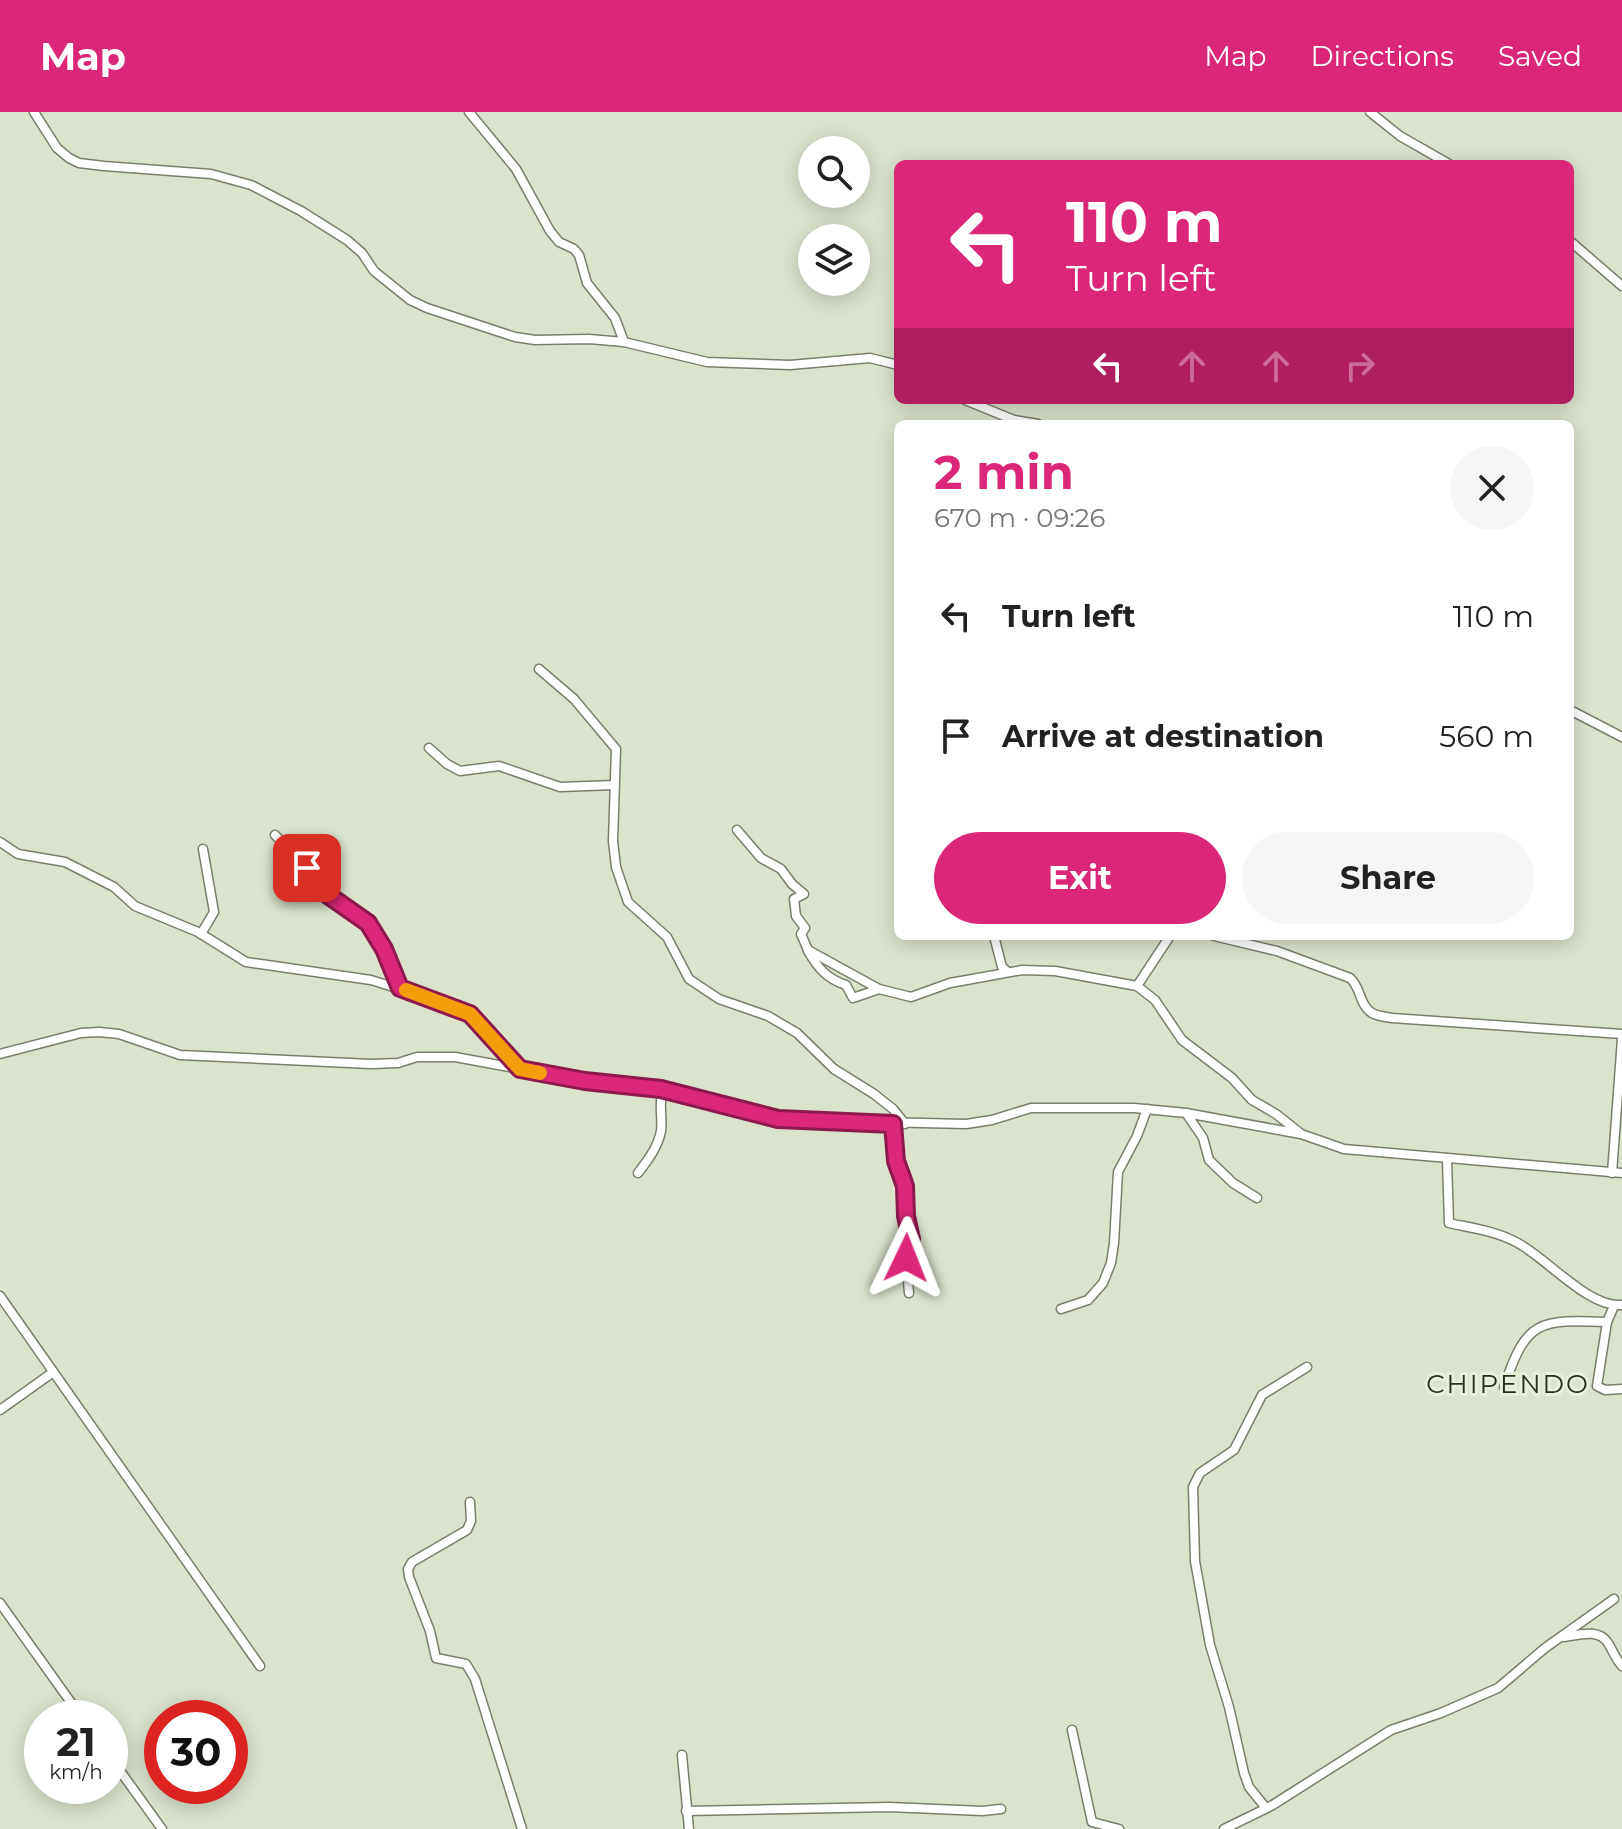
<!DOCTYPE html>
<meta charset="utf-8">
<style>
body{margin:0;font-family:Montserrat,sans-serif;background:#f6f6f6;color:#222;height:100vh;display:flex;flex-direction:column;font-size:30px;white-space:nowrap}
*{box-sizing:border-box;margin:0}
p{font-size:26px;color:#767676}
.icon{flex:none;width:44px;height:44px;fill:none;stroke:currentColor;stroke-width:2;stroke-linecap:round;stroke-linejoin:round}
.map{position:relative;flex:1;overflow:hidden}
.details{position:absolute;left:894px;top:308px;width:680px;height:520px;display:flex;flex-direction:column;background:#fff;border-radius:12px;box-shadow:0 4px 20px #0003}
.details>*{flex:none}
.top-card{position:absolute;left:894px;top:48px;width:680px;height:244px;border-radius:12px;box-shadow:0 4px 20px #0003;background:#db2777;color:#fff;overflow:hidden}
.fabs{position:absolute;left:798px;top:24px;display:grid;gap:16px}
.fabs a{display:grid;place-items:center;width:72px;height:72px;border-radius:50%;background:#fff;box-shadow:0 4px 20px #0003;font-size:40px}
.speed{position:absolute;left:24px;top:1588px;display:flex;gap:16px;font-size:40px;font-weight:700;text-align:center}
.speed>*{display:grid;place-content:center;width:104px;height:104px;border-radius:50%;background:#fff;box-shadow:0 4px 20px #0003;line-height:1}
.speed small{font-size:20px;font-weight:400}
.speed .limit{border:12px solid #d22;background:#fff;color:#111}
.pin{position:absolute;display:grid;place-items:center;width:68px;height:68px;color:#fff;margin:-34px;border-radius:16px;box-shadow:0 4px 12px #0006}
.me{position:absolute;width:88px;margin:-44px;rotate:2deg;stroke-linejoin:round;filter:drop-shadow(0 0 6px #0008)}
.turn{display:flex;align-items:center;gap:28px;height:168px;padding:0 40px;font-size:36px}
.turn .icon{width:104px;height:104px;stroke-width:2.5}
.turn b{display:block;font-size:56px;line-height:68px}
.lanes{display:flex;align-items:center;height:76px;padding:0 40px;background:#0003;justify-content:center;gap:40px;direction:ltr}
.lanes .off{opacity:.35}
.round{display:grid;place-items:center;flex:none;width:84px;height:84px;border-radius:42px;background:#f6f6f6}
.head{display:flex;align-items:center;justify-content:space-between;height:136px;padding:0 40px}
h1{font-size:48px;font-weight:700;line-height:60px;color:#db2777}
.cta{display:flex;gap:16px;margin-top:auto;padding:16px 40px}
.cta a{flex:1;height:92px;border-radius:48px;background:#db2777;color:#fff;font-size:32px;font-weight:700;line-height:92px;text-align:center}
.cta a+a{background:#f6f6f6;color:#222}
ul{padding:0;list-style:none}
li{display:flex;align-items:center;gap:24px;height:120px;padding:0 40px}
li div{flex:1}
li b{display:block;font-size:30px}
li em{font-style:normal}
header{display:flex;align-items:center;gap:48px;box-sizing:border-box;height:112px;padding:0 40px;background:#db2777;color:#fff}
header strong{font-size:38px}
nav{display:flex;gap:44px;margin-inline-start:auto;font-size:28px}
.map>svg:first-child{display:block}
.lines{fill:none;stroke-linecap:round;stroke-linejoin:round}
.street-casing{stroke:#787f6b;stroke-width:11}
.street{stroke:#fff;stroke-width:8}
.route-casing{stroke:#8e194d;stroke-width:20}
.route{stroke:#db2777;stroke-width:14}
.slow{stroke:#f59e0b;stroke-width:14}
.labels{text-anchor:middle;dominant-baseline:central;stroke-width:6;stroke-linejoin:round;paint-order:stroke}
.quarter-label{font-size:26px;letter-spacing:2px;fill:#282e1c;stroke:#e8f0d9}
</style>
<header>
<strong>Map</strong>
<nav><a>Map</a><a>Directions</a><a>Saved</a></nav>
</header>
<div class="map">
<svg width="1622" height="1717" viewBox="0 0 1622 1717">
<rect width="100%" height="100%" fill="#dae3cc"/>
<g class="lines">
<defs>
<g id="street">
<path d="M34 0 57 36 69 46 79 51 104 54 211 62 251 73 301 99 347 128 362 141 374 159 410 188 427 196 515 225 535 228 589 227 624 230 707 250 790 253 870 246 898 253"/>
<path d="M469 0 516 57 550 119 559 130 574 137 579 143 587 171 615 206 624 230"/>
<path d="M1370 0 1400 24 1449 52"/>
<path d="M1570 129 1622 174"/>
<path d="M965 288 1014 308 1038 312"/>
<path d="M539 557 574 587 616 637 613 729 616 755 628 790 667 825 689 867 719 887 768 904 797 921 834 957 874 982 893 997 905 1012"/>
<path d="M1570 598 1622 625"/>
<path d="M429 636 447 652 460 659 499 654 560 675 614 673"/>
<path d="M737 718 761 746 781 757 792 772 804 782 794 787 796 804 805 816 801 822 808 838 879 877 911 885 950 871 1022 858 1055 859 1137 874 1155 888 1182 928 1232 966 1252 988 1276 1002 1300 1021"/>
<path d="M275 723 307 756 318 776 368 811 384 837 400 876"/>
<path d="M0 730 18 742 65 750 114 775 135 794 198 820 246 850 371 868 463 897 479 909 520 956"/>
<path d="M201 822 214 800 203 737"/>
<path d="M994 824 1002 855 1007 859"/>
<path d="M1214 824 1277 839 1350 866C1361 875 1359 893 1372 901 1377 904 1386 905 1392 906L1622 922"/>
<path d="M808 839C818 856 827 867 846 873L853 886 879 877"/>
<path d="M1137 874 1170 824"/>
<path d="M0 942 81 921 99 920 119 922 180 943 371 952 398 951 417 945H455L585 969 661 977 778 1007 794 1008 966 1012 992 1008 1031 996H1134L1186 1001 1301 1022 1344 1037 1622 1061"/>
<path d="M1186 1001 1203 1026 1209 1048 1233 1071 1257 1086"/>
<path d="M893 1012 896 1049 905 1074 906 1104 911 1127 906 1146 909 1181"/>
<path d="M1447 1048 1449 1111C1472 1116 1495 1119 1516 1130 1546 1145 1588 1196 1622 1193"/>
<path d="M638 1061C648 1048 658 1035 661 1019 663 1004 658 993 663 978"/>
<path d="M1612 1061 1622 927"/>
<path d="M0 1184 260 1554"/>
<path d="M1614 1194 1607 1210 1597 1274 1605 1278 1622 1277"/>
<path d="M1061 1197 1088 1188 1103 1171 1111 1151 1114 1131 1118 1060 1137 1024 1147 997"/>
<path d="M1504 1275C1526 1208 1539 1207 1607 1210"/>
<path d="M0 1298 52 1261"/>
<path d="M470 1390 471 1409 467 1418 412 1450 408 1457 409 1465 430 1519 436 1546 466 1552 475 1567 522 1717"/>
<path d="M0 1491 82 1606"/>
<path d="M1564 1525C1578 1523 1599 1516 1608 1531 1614 1540 1614 1545 1622 1554"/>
<path d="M1072 1618 1092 1710 1119 1717"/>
<path d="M682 1643 689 1717"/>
<path d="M110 1645 162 1717"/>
<path d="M1266 1696 1249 1675 1244 1661 1229 1595 1210 1533 1195 1449 1193 1375 1200 1361 1234 1338 1262 1283 1307 1255"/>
<path d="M686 1699 889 1695 982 1699 1001 1697"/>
<path d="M1224 1717 1271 1694 1391 1618 1441 1601 1498 1576 1545 1536 1614 1487"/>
</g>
</defs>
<!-- street casing -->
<use href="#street" class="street-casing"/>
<!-- street -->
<use href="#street" class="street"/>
</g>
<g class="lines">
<defs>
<path id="route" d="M307 756 318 776 368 811 384 837 400 876 470 902 520 957 585 969 661 977 778 1007 893 1012 896 1049 905 1074 906 1104 911 1127 906 1146"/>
</defs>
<!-- route casing -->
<use href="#route" class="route-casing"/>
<!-- route -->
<use href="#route" class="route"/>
<!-- slow -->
<path class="slow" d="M406 878 470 902 520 957 540 961"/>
</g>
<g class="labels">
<!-- quarter labels -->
<g class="quarter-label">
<text x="1508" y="1272">CHIPENDO</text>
</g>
</g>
</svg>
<div class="fabs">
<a><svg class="icon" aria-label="search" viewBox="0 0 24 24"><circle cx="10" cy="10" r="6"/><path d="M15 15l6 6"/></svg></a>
<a><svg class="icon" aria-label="layers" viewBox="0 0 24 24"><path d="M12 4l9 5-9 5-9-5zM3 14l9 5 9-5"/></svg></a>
</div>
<div class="speed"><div>21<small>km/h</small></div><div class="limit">30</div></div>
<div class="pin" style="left:307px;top:756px;background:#d93025"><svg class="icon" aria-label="arrive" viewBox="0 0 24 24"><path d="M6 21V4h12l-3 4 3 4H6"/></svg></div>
<svg class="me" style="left:906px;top:1146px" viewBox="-20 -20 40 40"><path d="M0-17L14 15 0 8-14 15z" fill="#db2777" stroke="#fff" stroke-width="4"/></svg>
<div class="top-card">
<div class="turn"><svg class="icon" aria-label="left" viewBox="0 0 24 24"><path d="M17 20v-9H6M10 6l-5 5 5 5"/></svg><div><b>110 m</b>Turn left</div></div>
<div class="lanes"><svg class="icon" aria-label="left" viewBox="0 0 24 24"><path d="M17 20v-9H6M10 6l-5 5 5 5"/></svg><svg class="icon off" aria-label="ahead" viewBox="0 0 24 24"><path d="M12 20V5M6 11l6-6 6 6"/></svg><svg class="icon off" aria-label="ahead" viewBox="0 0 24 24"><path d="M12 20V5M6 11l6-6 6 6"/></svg><svg class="icon off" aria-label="right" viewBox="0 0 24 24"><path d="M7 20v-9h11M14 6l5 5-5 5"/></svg></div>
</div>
<section class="details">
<div class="head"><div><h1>2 min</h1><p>670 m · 09:26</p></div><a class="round"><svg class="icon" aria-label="close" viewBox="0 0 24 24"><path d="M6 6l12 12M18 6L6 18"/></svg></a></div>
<ul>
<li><svg class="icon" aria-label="left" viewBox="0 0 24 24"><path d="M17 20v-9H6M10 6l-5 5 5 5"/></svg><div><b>Turn left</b></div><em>110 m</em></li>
<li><svg class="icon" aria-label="arrive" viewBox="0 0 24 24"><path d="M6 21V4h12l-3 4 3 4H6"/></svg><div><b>Arrive at destination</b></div><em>560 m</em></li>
</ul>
<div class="cta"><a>Exit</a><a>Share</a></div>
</section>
</div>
